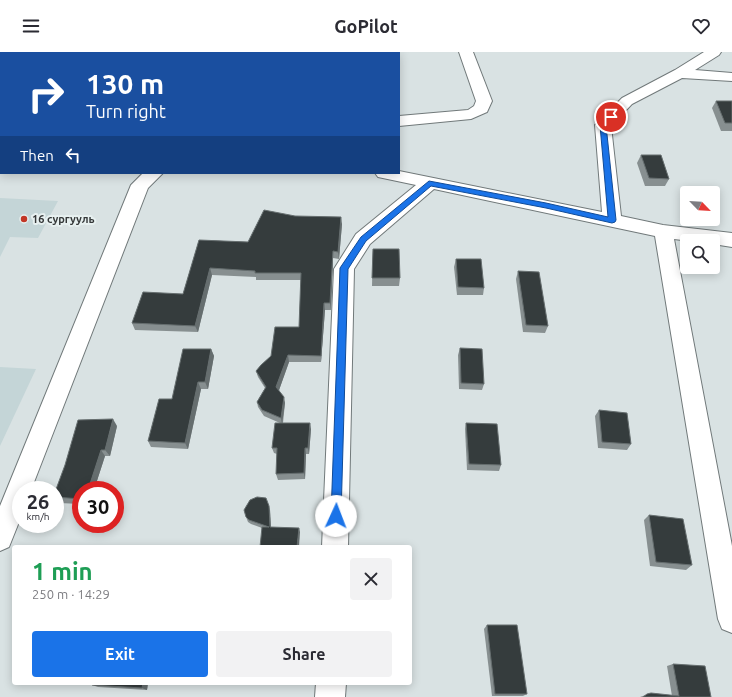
<!DOCTYPE html>
<meta charset="utf-8">
<style>
body{margin:0;font-family:Ubuntu,sans-serif;background:#f2f2f3;color:#2b2b33;height:100vh;display:flex;flex-direction:column;font-size:15px;white-space:nowrap}
*{box-sizing:border-box;margin:0}
p{font-size:13px;color:#7c7c81}
.icon{flex:none;width:22px;height:22px;fill:none;stroke:currentColor;stroke-width:2;stroke-linecap:round;stroke-linejoin:round}
.map{position:relative;flex:1;overflow:hidden}
.panel{position:absolute;left:12px;top:493px;width:400px;height:140px;display:flex;flex-direction:column;background:#fff;border-radius:4px;box-shadow:0 2px 10px #0003}
.panel>*{flex:none}
.banner{position:absolute;left:0px;top:0px;width:400px;height:122px;box-shadow:0 2px 10px #0003;background:#1a4fa0;color:#fff;overflow:hidden}
.needle{width:26px;rotate:115deg}
.controls{position:absolute;left:680px;top:134px;display:grid;gap:8px}
.controls a{display:grid;place-items:center;width:40px;height:40px;border-radius:4px;background:#fff;box-shadow:0 2px 10px #0003;font-size:20px}
.speed{position:absolute;left:12px;top:429px;display:flex;gap:8px;font-size:20px;font-weight:700;text-align:center}
.speed>*{display:grid;place-content:center;width:52px;height:52px;border-radius:50%;background:#fff;box-shadow:0 2px 10px #0003;line-height:1}
.speed small{font-size:10px;font-weight:400}
.speed .limit{border:6px solid #d22;background:#fff;color:#111}
.pin{position:absolute;display:grid;place-items:center;width:34px;height:34px;color:#fff;margin:-17px;border:2px solid #fff;border-radius:50%;box-shadow:0 1px 4px #0007}
.me{position:absolute;width:44px;margin:-22px;rotate:2deg;stroke-linejoin:round;filter:drop-shadow(0 0 3px #0008)}
.turn{display:flex;align-items:center;gap:14px;height:84px;padding:0 20px;font-size:18px}
.turn .icon{width:52px;height:52px;stroke-width:2.5}
.turn b{display:block;font-size:28px;line-height:34px}
.then{display:flex;align-items:center;height:38px;padding:0 20px;background:#0003;gap:8px;font-size:15px}
.round{display:grid;place-items:center;flex:none;width:42px;height:42px;border-radius:4px;background:#f2f2f3}
.head{display:flex;align-items:center;justify-content:space-between;height:68px;padding:0 20px}
h1{font-size:24px;font-weight:600;line-height:30px;color:#1e9e55}
.cta{display:flex;gap:8px;margin-top:auto;padding:8px 20px}
.cta a{flex:1;height:46px;border-radius:4px;background:#1a73e8;color:#fff;font-size:16px;font-weight:600;line-height:46px;text-align:center}
.cta a+a{background:#f2f2f3;color:#2b2b33}
header{display:flex;justify-content:space-between;align-items:center;height:52px;padding:0 20px;background:#fff;font-size:18px;font-weight:600}
.map>svg:first-child{display:block}
.built{fill:#c4d5d7}
.lines{fill:none;stroke-linecap:round;stroke-linejoin:round}
.minor-casing{stroke:#71797a;stroke-width:2}
.minor{fill:#fff;fill-rule:evenodd}
.wall{fill:#878f90}
.shaded-wall{fill:#666e6f}
.building{fill:#353c3d;stroke:#666e6f}
.route{fill:#1a73e8;stroke:#114b97}
.poi-dot{fill:#c23626;stroke:#e7f0f0;stroke-width:1.5}
.labels{text-anchor:middle;dominant-baseline:central;stroke-width:4;stroke-linejoin:round;paint-order:stroke}
.poi-label{font-size:11px;font-weight:bold;fill:#353839;stroke:#e7f0f0;text-anchor:start}
</style>
<header><svg class="icon" aria-label="menu" viewBox="0 0 24 24"><path d="M4 6h16M4 12h16M4 18h16"/></svg>GoPilot<svg class="icon" aria-label="heart" viewBox="0 0 24 24"><path d="M12 20l-8-8c-3-5 5-10 8-4 3-6 11-1 8 4z"/></svg></header>
<div class="map">
<svg width="732" height="645" viewBox="0 0 732 645">
<rect width="100%" height="100%" fill="#d9e2e3"/>
<!-- built -->
<g class="built">
<path d="M0 146 58 149 38 186 10 185 0 205Z"/>
<path d="M0 315 36 317 0 394Z"/>
</g>
<g class="lines">
<defs>
<g id="minor">
<rect x="139" y="0" width="14" height="1"/>
<path d="M459 0H473L492 49 487 60 471 67 399 74V64L468 58 474 54 476 49Z"/>
<path d="M704 0H721L719 3 695 18 732 21V29L682 26 632 52 611 74 621 164 663 173 732 181V195L713 192V189H690L674 187 732 494V581L722 577 718 567 655 184 434 137 370 192 354 217 348 495H322L334 217 356 182 416 133 378 125 375 121H399V119L602 160 595 73 622 46 675 18Z"/>
<rect x="0" y="58" width="1" height="10"/>
<path d="M143 121H163L148 136 31 438H21V465L9 495 0 499V454L131 133Z"/>
<path d="M316 631H346L345 645H315Z"/>
</g>
</defs>
<!-- minor casing -->
<use href="#minor" class="minor-casing"/>
<!-- minor -->
<use href="#minor" class="minor"/>
</g>
<!-- wall -->
<g class="wall">
<path d="M716 49H732V79H721L712 56Z"/>
<path d="M641 103 669 127 665 134H645L637 111Z"/>
<path d="M295 164 342 172 339 207 333 206 331 258H325L321 310H289L279 338 285 351 283 371 311 377 309 402H306L305 427 278 428 276 422 277 402 274 401 272 396 280 371 264 364 258 355 257 350 265 336 258 325 256 319 299 275 301 228H256V225L212 223 198 280 135 278 132 271 183 242 199 188 248 190Z"/>
<path d="M373 197 400 226 399 234H372Z"/>
<path d="M456 207 484 236 483 243H457L454 215Z"/>
<path d="M518 219 548 274 545 281 523 280 516 227Z"/>
<path d="M460 296 484 332 482 338 459 337 458 303Z"/>
<path d="M211 297 214 304 208 337H201L188 397 151 395 148 389 172 347Z"/>
<path d="M599 358 631 392 627 398 598 396 595 364Z"/>
<path d="M466 371 501 413 499 419 467 418 465 377Z"/>
<path d="M117 374 110 404H105L94 438H81V452L59 451 55 447V440Z"/>
<path d="M270 458 271 475 300 480 262 476 251 472 248 470 246 465Z"/>
<path d="M649 463 692 513 686 518 650 514 644 468Z"/>
<path d="M487 573 527 642 523 644H492L484 577Z"/>
<path d="M673 612 711 645H640L651 641 672 644 667 614Z"/>
<path d="M92 631H148L147 638 98 635 92 633Z"/>
</g>
<!-- shaded-wall -->
<g class="shaded-wall">
<path d="M341 165 342 172 339 207 338 200Z"/>
<path d="M333 199V206L331 258 330 251Z"/>
<path d="M210 216 212 223 198 280 195 274Z"/>
<path d="M324 251 325 258 321 310V304Z"/>
<path d="M211 297 214 304 208 337 205 330Z"/>
<path d="M288 303 289 310 278 341 276 335Z"/>
<path d="M198 330 201 337 188 397 185 391Z"/>
<path d="M284 345 285 351 282 372 281 366Z"/>
<path d="M113 367 117 374 110 404 105 398Z"/>
<path d="M310 371 311 377 309 402 308 396Z"/>
<path d="M305 396 306 402 305 427 304 421Z"/>
<path d="M101 398 105 404 94 438H88Z"/>
<path d="M269 454 270 458 271 480 270 475Z"/>
<path d="M299 476 300 480 299 495H297Z"/>
<path d="M143 631H148L147 638 142 636Z"/>
</g>
<!-- building -->
<g class="building">
<path d="M716 49H732V71H725Z"/>
<path d="M641 103H661L669 127 649 126Z"/>
<path d="M264 158 295 164 341 165 338 200 333 199 330 251H324L321 304 288 303 276 335 284 345 281 366 262 358 257 350 266 335 256 319 261 313 271 304 275 275H299L301 221H255V219L210 216 195 274 132 271 143 240 183 242 199 188 248 190Z"/>
<path d="M373 197H399L400 226H372Z"/>
<path d="M456 207H481L484 236 458 235Z"/>
<path d="M518 219 539 220 548 274 526 273Z"/>
<path d="M460 296 482 297 484 332 461 331Z"/>
<path d="M183 297H211L205 330H198L185 391 148 389 159 347H172Z"/>
<path d="M599 358 627 361 631 392 602 390Z"/>
<path d="M113 367 105 398H101L88 438H81V447L55 445V440L65 413 78 368Z"/>
<path d="M275 371H310L308 396H305L304 421 276 422 277 396H272Z"/>
<path d="M466 371 497 372 501 413 469 412Z"/>
<path d="M257 445 266 446 269 454 270 475 299 476 297 495H260L262 475H269L249 468 246 465 244 458 250 448Z"/>
<path d="M649 463 683 467 692 513 656 510Z"/>
<path d="M487 573H517L527 642H495Z"/>
<path d="M673 612 705 614 711 645H643L647 642 651 641 679 644Z"/>
<path d="M92 631H143L142 636 92 633Z"/>
</g>
<!-- route -->
<path class="route" d="M611 63 614 65 606 73 616 168 615 170 612 171 546 156 431 134 366 189 348 217 341 464 340 468 336 469 332 468 331 464 340 216 361 185 429 129 546 151 608 165 600 73Z"/>
<!-- markers -->
<circle class="poi-dot" cx="24" cy="167" r="4"/>
<g class="labels">
<!-- poi labels -->
<g class="poi-label">
<text x="32" y="167">16 сургууль</text>
</g>
</g>
</svg>
<div class="controls">
<a><svg class="needle" viewBox="-14 -14 28 28"><path d="M0-13l5 13h-10z" fill="#e53935"/><path d="M0 13l5-13h-10z" fill="#7c7c81"/></svg></a>
<a><svg class="icon" aria-label="search" viewBox="0 0 24 24"><circle cx="10" cy="10" r="6"/><path d="M15 15l6 6"/></svg></a>
</div>
<div class="speed"><div>26<small>km/h</small></div><div class="limit">30</div></div>
<div class="pin" style="left:611px;top:65px;background:#d93025"><svg class="icon" aria-label="arrive" viewBox="0 0 24 24"><path d="M6 21V4h12l-3 4 3 4H6"/></svg></div>
<svg class="me" style="left:336px;top:464px" viewBox="-20 -20 40 40"><circle r="19" fill="#fff"/><path d="M0-13L10 11 0 6-10 11z" fill="#1a73e8"/></svg>
<div class="banner">
<div class="turn"><svg class="icon" aria-label="right" viewBox="0 0 24 24"><path d="M7 20v-9h11M14 6l5 5-5 5"/></svg><div><b>130 m</b>Turn right</div></div>
<div class="then">Then<svg class="icon" aria-label="left" viewBox="0 0 24 24"><path d="M17 20v-9H6M10 6l-5 5 5 5"/></svg></div>
</div>
<section class="panel">
<div class="head"><div><h1>1 min</h1><p>250 m · 14:29</p></div><a class="round"><svg class="icon" aria-label="close" viewBox="0 0 24 24"><path d="M6 6l12 12M18 6L6 18"/></svg></a></div>
<div class="cta"><a>Exit</a><a>Share</a></div>
</section>
</div>
